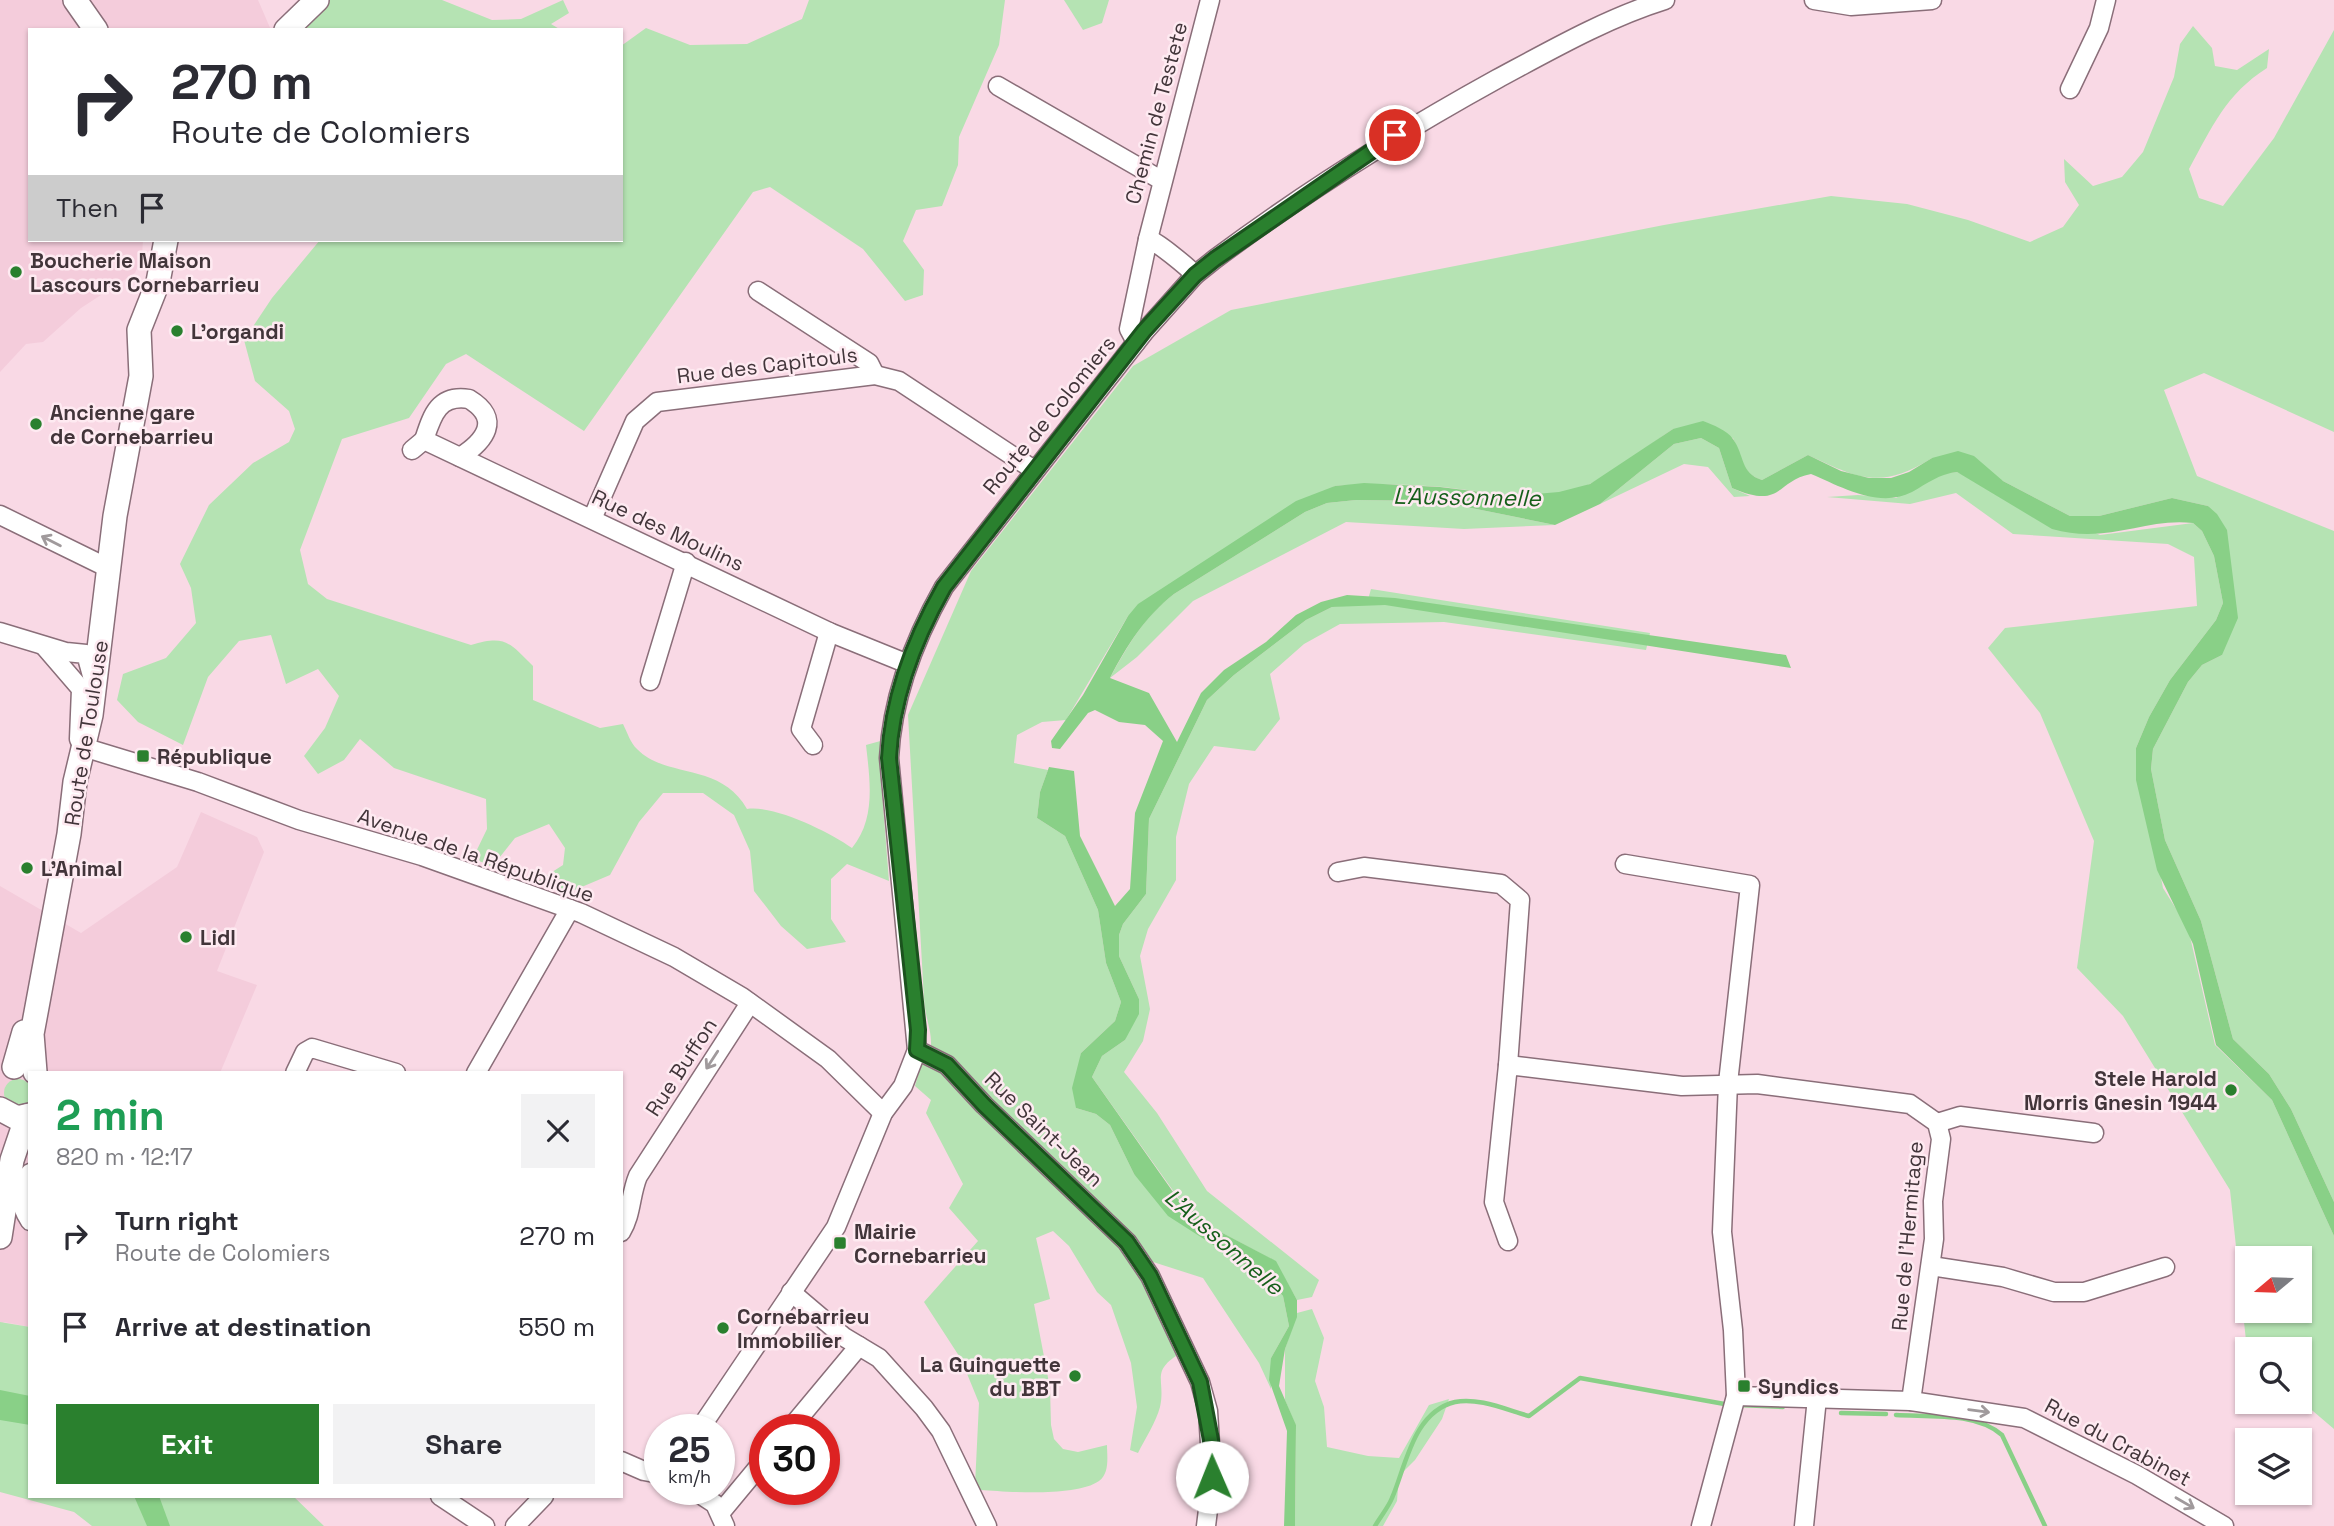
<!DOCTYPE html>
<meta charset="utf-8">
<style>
body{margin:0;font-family:"Space Grotesk",sans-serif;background:#f2f2f3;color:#2b2b33;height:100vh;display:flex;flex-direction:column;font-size:26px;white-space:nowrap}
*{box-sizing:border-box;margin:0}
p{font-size:23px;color:#7c7c81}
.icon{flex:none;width:38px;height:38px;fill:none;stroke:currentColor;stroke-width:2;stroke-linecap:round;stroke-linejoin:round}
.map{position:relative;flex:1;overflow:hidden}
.details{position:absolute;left:28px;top:1071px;width:595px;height:427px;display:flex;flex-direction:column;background:#fff;border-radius:0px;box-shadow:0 2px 5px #0004}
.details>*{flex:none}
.banner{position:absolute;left:28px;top:28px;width:595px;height:214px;border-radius:0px;box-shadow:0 2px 5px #0004;background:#fff;color:#2b2b33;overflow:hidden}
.needle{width:46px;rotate:251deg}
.buttons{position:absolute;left:2235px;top:1246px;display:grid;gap:14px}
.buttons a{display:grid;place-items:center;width:77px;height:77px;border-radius:0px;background:#fff;box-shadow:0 2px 5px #0004;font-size:35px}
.speed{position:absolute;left:644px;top:1414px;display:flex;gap:14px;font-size:35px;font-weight:700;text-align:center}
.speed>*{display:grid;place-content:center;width:91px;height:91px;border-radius:50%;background:#fff;box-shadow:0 2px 5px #0004;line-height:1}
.speed small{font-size:18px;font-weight:400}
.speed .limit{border:10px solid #d22;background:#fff;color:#111}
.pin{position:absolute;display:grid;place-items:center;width:60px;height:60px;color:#fff;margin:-30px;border:4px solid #fff;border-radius:50%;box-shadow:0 2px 7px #0007}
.me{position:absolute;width:77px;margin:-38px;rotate:359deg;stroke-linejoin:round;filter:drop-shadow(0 0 5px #0008)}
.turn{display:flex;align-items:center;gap:24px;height:147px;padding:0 28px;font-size:32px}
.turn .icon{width:91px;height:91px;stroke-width:2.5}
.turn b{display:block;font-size:49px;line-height:60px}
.then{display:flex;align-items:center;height:66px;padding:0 28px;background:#0003;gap:14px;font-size:26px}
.round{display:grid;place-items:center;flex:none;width:74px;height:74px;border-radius:0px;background:#f2f2f3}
.head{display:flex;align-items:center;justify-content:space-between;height:119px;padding:0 28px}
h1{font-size:42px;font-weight:700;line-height:52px;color:#1e9e55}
.button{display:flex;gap:14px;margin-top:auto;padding:14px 28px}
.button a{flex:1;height:80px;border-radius:0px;background:#2a802e;color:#fff;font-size:28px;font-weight:700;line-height:80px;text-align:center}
.button a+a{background:#f2f2f3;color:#2b2b33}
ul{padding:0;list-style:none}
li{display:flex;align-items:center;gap:21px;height:91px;padding:0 28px}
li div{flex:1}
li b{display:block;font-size:26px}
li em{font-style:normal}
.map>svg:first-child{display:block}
.built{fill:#f4ccdb}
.green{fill:#b5e3b3;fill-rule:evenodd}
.water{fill:#89d087}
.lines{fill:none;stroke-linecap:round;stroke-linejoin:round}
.stream{stroke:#89d087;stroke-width:4.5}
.minor-casing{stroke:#8a6e79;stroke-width:21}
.major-casing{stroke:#8a6e79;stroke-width:26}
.minor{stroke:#fff;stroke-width:18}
.major{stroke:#fff;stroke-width:23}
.oneway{stroke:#a09a9c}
.route-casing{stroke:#1b531e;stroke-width:18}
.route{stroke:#2a802e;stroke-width:12}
.poi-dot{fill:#2a802e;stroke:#feeaf1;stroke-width:2.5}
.labels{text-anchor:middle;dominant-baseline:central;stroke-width:5;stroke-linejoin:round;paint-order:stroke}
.street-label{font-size:21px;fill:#42353a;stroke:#feeaf1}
.poi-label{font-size:21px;font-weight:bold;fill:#42353a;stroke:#feeaf1;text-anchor:start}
.water-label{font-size:23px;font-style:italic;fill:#165f1a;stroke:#feeaf1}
</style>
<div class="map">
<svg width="2334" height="1526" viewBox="0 0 2334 1526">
<rect width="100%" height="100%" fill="#f9d9e5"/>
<!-- built -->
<g class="built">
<path d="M0 0H258L271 30H30V240H143L142 256 135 273 81 308 43 342 26 344 0 372Z"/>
<path d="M201 812 257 837 264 852 217 971 257 985 220 1073H30V1327L4 1322 0 1325V886L81 933 177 867Z"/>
</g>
<!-- green -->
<g class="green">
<path d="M323 0H442L492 20 521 19 563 0 569 13 551 24 561 30H303L300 22Z"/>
<path d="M809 0H1005L999 45 959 137 958 165 942 206 916 210 903 241 924 270 923 295 905 301 863 249 770 187 753 192 584 431 466 354 446 364 409 418 342 439 300 550 308 584 327 599 471 645C505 635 509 642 533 666V700L600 728 623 724C627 732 631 744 637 749 666 779 721 762 747 809 775 805 829 832 852 848 876 819 870 781 866 745L884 740 879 755 889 881 847 864 831 879V919L846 942 807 949 781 926 754 891 750 851 734 815 703 793H663L639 822 610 875 565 894 535 883 563 865 565 848 549 824 515 838 492 867 473 858 487 829 486 799 394 768 360 739 344 760 318 774 304 756 325 728 339 696 318 669 286 684 271 635 239 641 208 677 183 745 138 722 117 700 123 674 166 658 196 623 191 588 180 564 209 505 253 463 289 442 295 429 289 411 255 381 244 340 272 298 320 240H621V46L646 28 690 45 747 44 802 19Z"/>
<path d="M1064 0H1109L1102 23 1083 30Z"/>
<path d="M2193 26 2212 48 2215 66 2237 70 2269 49 2267 68C2226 94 2212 127 2189 169L2199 198 2223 206 2274 138 2334 30V432L2204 373 2164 390 2197 476 2334 531V1202L2291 1109 2269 1074 2233 1039 2201 921 2165 840 2151 769 2153 749 2188 682 2202 665 2222 655 2227 538 2208 506 2172 498 2099 516H2070L2003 481 1932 458C1881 490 1859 479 1808 455L1762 480C1742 474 1740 456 1733 438L1673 429C1646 447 1620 468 1592 483 1546 506 1490 492 1443 487 1408 484 1369 483 1335 486L1128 616 1066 720 1042 722 1017 735 1014 763 1048 770 1040 792 1037 818 1065 836 1098 910 1106 963 1121 1002 1115 1021 1081 1053 1076 1108 1096 1114 1110 1125 1134 1174 1268 1279 1283 1296 1289 1326 1271 1358V1389L1259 1363 1203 1278 1150 1261 1145 1280 1179 1354C1150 1372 1166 1380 1160 1407 1156 1422 1145 1439 1138 1453L1130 1450 1137 1407 1131 1363 1111 1305 1097 1292 1069 1246 1053 1231 1036 1238 1050 1299 1034 1304 1050 1388 1051 1425 1054 1439 1063 1449 1078 1452 1107 1445C1107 1456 1110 1473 1099 1481 1076 1497 1009 1492 981 1490L975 1485 979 1403 961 1359 924 1302 978 1241 949 1208 963 1184 926 1113 931 1100 915 1086 922 1062 929 1060C935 1033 926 1026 924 999L908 715 971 571 1133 366 1231 310 1664 225 1831 196 1907 204 1968 220 2030 242 2063 227 2079 205 2065 182 2064 159 2093 186 2122 177 2143 152 2174 77 2180 44Z"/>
<path d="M1701 438 1719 448 1732 488 1750 496 1734 497 1708 467 1684 464 1600 504 1674 444Z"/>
<path d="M1957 472 2100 535 2193 523 2202 531 2214 556 2223 603 2216 620 2170 680 2149 717 2136 748 2163 888 2188 928 2215 1045 2272 1100 2334 1236V1429L2300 1400V1349L2247 1350 2230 1190 2123 1016 2077 968 2094 841 2040 713 1988 648 2005 628 2197 606 2194 557 2168 544 2013 534 1956 493 1910 504 1827 497 1858 495 1896 498 1940 474ZM2247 1258H2300V1311H2247Z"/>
<path d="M1356 500 1437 501 1555 525 1464 529 1346 522 1193 601 1137 657 1110 678C1128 645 1144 617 1174 594L1305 512 1327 503Z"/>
<path d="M1371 589 1650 633 1646 650 1444 622 1340 624 1304 644 1270 674 1280 719 1255 751 1214 746 1189 784 1176 837V880L1148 929 1140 956 1150 1009 1143 1041 1124 1072 1157 1113 1207 1191 1319 1280 1312 1297 1297 1300 1275 1261 1213 1228 1179 1199 1092 1077 1102 1056 1125 1040 1139 999 1119 956V935L1123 924 1146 894 1149 819 1207 700 1234 675 1306 620 1332 607 1367 603Z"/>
<circle cx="18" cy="1093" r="14"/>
<path d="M1312 1309 1324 1338 1315 1381 1324 1407 1327 1447 1368 1456 1399 1458 1429 1405 1449 1399 1442 1419 1415 1460 1399 1476 1397 1501 1383 1526H1295L1296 1426 1285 1400V1349L1297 1313Z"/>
<path d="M0 1322 30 1327V1496H293L324 1526H92L74 1512 0 1492Z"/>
</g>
<!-- water -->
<g class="water">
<path d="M1703 421C1713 425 1727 430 1733 439 1745 456 1740 473 1762 480L1808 455 1841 471 1869 478H1891L1909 472 1932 458 1958 451 1974 456 2003 481 2070 516H2099L2172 498 2208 506 2217 514 2227 530 2238 618 2222 655 2202 665 2188 682 2153 749 2151 769 2165 840 2201 921 2233 1039 2269 1074 2291 1109 2334 1202V1236L2272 1100 2216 1045 2193 944 2157 870 2136 780V748L2149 717 2170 680 2216 620 2223 603 2214 556 2202 531 2193 523C2146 517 2107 545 2052 529L1957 472C1939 474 1928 483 1912 492 1879 509 1842 487 1811 474 1775 481 1783 510 1732 488L1719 448 1701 438 1674 444 1600 504 1555 525 1437 501 1356 500 1327 503 1305 512 1174 594C1145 617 1127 645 1110 678L1149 693 1177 742 1201 693 1224 670 1266 642 1296 615 1321 602 1347 595 1395 598 1786 655 1791 668 1385 605 1332 607 1306 620 1234 675 1207 700 1149 819 1146 894 1123 924 1119 935V956L1139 999V1014L1125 1040 1102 1056 1092 1077 1178 1199 1213 1228 1276 1261 1297 1300V1317L1285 1349 1279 1386 1296 1425 1295 1526H1284L1287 1431 1269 1380 1271 1358 1289 1326 1283 1296 1268 1280 1168 1216 1134 1174 1110 1125 1096 1114 1076 1108 1072 1088 1081 1053 1115 1021 1121 1002 1106 963 1098 910 1065 836 1037 818 1040 792 1049 767 1074 771 1080 836 1115 906 1130 889 1135 813 1163 741 1145 725 1119 722 1095 710 1088 713 1060 749 1052 748 1051 741 1083 695 1128 616 1138 604 1296 501 1335 486 1364 483 1440 487 1514 496 1559 492 1590 484 1673 429Z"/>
<path d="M0 1390 30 1396V1425L0 1420Z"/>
<path d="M134 1496H159L170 1526H147Z"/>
</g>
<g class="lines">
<!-- stream -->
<g class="stream">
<path d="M1739 1405 1783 1407"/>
<path d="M1841 1413 1886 1414"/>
<path d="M1896 1415C1929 1417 1976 1412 2002 1435L2045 1526"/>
<path d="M1375 1526C1380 1517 1388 1508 1392 1498 1406 1466 1413 1412 1455 1402 1478 1397 1507 1410 1529 1416L1580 1378 1730 1405"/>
</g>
<defs>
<g id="minor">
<path d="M1814 0 1851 6 1932 0"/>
<path d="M998 86 1161 180"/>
<path d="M2070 89 2099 28 2106 0"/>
<path d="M1148 239 1210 0"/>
<path d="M758 291 869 363 875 375"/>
<path d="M1136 342 1129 329 1148 239C1156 241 1188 267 1195 275"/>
<path d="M424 440C432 416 438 394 469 399 502 419 485 441 460 457"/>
<path d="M412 450 424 440 829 632 908 664"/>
<path d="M0 515 102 565"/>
<path d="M592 519 635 421 657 402 875 375 899 381 1034 470"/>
<path d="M0 632 66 652 86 654 92 676"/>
<path d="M44 646 81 689 79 739 83 747 198 782 299 820 422 856 581 913 674 957 742 997 828 1059 883 1113"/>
<path d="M650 681 686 562"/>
<path d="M813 745 801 729 829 632"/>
<path d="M1625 864 1750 885 1728 1083 1722 1232 1733 1330 1736 1396 1701 1526"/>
<path d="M1338 872 1364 867 1501 884 1520 900 1508 1065"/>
<path d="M917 1050 947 1065 984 1105 1127 1242 1150 1276 1200 1382 1208 1411 1212 1477 1206 1526"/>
<path d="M295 1073 305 1052 312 1048 396 1073"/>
<path d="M476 1073 570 909"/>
<path d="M1937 1123 1960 1116 2094 1133"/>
<path d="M30 1173C19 1191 18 1203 30 1221"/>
<path d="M621 1232C632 1214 630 1195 638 1176L750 1003"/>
<path d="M1508 1241 1494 1202 1508 1065 1682 1086 1757 1084 1910 1104 1937 1123 1941 1139 1933 1201 1934 1239 1911 1401"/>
<path d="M1931 1266 2003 1277 2054 1292H2084L2165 1267"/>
<path d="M791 1292 844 1337 879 1358 924 1408 941 1431 987 1526"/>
<path d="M1736 1396 1911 1401 2024 1418 2137 1475 2224 1526"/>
<path d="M699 1430 836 1227 883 1113 903 1086 917 1050 889 758C892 697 914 640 944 587L1145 331 1195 275 1215 259C1305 192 1399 133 1497 79 1551 50 1607 18 1665 0"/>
<path d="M789 1430 859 1346"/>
<path d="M621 1461 644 1471 660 1474"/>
<path d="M692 1489 715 1504 725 1526"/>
<path d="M440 1496 485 1526"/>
<path d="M721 1512 765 1459"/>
<path d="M515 1526 544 1496"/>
<path d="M1804 1526 1817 1398"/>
</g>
<g id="major">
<path d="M75 0 96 30"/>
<path d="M286 30 317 0"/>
<path d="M14 1067 24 1032"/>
<path d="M35 1072 32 1034 69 834 75 782 91 715 115 516 141 376 139 330 158 282 166 240"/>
<path d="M0 1109 17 1118 30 1115"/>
<path d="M0 1237 12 1160 27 1116"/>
</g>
</defs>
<!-- minor casing -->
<use href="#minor" class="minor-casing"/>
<!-- major casing -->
<use href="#major" class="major-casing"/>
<!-- minor -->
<use href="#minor" class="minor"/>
<!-- major -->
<use href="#major" class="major"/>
</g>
<!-- one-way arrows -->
<defs><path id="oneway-shaft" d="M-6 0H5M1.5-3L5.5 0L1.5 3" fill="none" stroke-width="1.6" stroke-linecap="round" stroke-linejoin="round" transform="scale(1.75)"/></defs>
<g class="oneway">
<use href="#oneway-shaft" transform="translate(51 541) rotate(-153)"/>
<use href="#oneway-shaft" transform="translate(712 1060) rotate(123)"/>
<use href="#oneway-shaft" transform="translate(1979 1411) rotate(8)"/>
<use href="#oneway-shaft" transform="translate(2185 1503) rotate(30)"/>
</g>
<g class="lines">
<defs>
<path id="route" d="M1212 1477 1211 1440 1200 1382 1150 1276 1127 1242 984 1105 947 1065 917 1050 918 1030 889 758C892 697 914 640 944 587L1144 331 1195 275 1215 259 1395 135"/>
</defs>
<!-- route casing -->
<use href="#route" class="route-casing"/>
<!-- route -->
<use href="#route" class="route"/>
</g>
<!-- markers -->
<g class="poi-dot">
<circle cx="16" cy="272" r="7"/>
<circle cx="177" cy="331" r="7"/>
<circle cx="36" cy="424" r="7"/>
<rect x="136" y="749" width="14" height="14" rx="3.5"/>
<circle cx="27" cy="868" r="7"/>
<circle cx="186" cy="937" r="7"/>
<circle cx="2231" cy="1090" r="7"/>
<rect x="833" y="1236" width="14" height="14" rx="3.5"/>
<circle cx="723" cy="1328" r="7"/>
<circle cx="1075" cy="1376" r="7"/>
<rect x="1737" y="1379" width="14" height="14" rx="3.5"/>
</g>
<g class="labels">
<!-- street labels -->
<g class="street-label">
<text transform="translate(1156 113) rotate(-75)">Chemin de Testete</text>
<text transform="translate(767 365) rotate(-7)">Rue des Capitouls</text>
<text transform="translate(1049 415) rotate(-51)">Route de Colomiers</text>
<text transform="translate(668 530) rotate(25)">Rue des Moulins</text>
<text transform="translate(86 733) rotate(-81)">Route de Toulouse</text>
<text transform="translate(476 855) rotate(19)">Avenue de la République</text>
<text transform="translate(681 1067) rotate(-57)">Rue Buffon</text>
<text transform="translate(1044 1129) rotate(44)">Rue Saint-Jean</text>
<text transform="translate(1907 1236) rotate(-85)">Rue de l'Hermitage</text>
<text transform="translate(2118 1442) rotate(28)">Rue du Crabinet</text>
</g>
<!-- poi labels -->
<g class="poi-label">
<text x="30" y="260">Boucherie Maison<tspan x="30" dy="24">Lascours Cornebarrieu</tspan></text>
<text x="191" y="331">L'organdi</text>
<text x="50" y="412">Ancienne gare<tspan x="50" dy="24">de Cornebarrieu</tspan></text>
<text x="157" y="756">République</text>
<text x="41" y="868">L'Animal</text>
<text x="200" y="937">Lidl</text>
<text x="2217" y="1078" text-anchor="end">Stele Harold<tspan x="2217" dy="24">Morris Gnesin 1944</tspan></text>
<text x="854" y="1231">Mairie<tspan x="854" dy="24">Cornebarrieu</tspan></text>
<text x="737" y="1316">Cornebarrieu<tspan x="737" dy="24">Immobilier</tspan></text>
<text x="1061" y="1364" text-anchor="end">La Guinguette<tspan x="1061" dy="24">du BBT</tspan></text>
<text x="1758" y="1386">Syndics</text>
</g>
<!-- water labels -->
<g class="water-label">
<text transform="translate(1467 497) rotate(1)">L'Aussonnelle</text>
<text transform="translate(1224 1242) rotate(41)">L'Aussonnelle</text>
</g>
</g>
</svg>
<div class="buttons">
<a><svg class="needle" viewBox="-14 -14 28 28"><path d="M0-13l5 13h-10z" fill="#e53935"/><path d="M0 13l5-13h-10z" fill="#7c7c81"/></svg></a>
<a><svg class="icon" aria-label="search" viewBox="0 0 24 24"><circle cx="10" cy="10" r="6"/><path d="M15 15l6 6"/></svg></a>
<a><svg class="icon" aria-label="layers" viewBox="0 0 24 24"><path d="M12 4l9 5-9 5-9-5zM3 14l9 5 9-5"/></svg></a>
</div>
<div class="speed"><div>25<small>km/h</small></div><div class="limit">30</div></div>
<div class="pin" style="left:1395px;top:135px;background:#d93025"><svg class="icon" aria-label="arrive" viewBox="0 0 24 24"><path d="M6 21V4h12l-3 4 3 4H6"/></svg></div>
<svg class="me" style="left:1212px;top:1477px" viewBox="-20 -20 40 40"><circle r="19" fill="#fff"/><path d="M0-13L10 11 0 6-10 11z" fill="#2a802e"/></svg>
<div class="banner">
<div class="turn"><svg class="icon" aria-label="right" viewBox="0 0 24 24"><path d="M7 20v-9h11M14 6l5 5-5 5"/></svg><div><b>270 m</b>Route de Colomiers</div></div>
<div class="then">Then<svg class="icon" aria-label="arrive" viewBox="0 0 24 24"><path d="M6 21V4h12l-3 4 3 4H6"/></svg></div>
</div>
<section class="details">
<div class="head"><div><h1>2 min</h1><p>820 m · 12:17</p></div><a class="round"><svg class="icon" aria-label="close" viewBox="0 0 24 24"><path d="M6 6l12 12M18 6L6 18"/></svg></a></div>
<ul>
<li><svg class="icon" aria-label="right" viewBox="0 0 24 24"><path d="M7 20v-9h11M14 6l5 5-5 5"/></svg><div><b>Turn right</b><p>Route de Colomiers</p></div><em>270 m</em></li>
<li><svg class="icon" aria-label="arrive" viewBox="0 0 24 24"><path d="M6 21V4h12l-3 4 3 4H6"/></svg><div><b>Arrive at destination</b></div><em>550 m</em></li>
</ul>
<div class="button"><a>Exit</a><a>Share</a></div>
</section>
</div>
